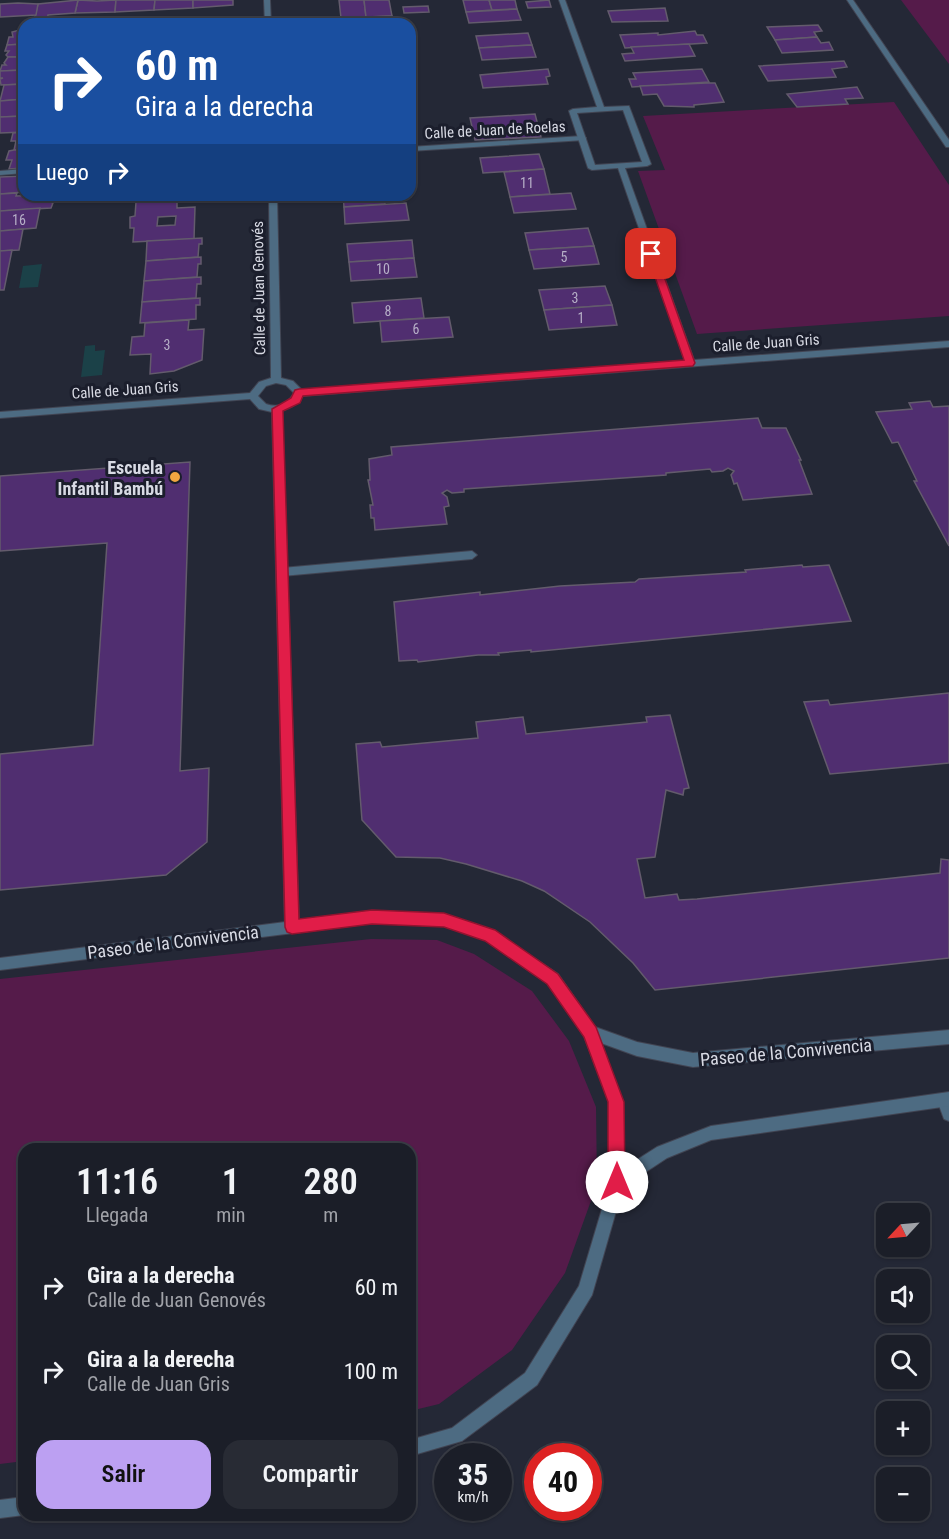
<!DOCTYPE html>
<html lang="es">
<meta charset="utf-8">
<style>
body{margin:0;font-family:"Roboto Condensed",sans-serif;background:#282b34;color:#f1f3f6;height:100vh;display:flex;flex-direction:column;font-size:22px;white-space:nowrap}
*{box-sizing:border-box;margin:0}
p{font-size:20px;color:#a0a2a8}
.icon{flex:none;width:33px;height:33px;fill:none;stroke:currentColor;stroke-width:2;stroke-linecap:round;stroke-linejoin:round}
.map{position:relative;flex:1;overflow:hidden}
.side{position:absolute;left:18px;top:1143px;width:398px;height:378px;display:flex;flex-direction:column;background:#1b1e28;border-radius:18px;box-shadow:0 2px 4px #0004,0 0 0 2px #393c45}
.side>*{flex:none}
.banner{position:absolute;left:18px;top:18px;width:398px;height:183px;border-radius:18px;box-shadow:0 2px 4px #0004,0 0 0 2px #393c45;background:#1a4fa0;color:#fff;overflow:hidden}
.needle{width:39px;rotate:244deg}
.controls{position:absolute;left:876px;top:1203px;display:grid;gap:12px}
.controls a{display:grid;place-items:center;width:54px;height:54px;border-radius:12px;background:#1b1e28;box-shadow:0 2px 4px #0004,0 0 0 2px #393c45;font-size:30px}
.speed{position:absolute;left:434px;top:1443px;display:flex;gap:12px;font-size:30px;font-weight:700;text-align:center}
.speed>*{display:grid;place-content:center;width:78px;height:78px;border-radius:50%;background:#1b1e28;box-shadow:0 2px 4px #0004,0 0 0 2px #393c45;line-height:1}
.speed small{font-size:15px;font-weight:400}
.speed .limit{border:9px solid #d22;background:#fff;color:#111}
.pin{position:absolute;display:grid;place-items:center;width:51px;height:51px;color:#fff;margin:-26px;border-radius:12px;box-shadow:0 3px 9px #0006}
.me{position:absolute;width:66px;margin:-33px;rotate:0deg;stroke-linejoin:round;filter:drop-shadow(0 0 4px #0008)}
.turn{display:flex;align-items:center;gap:21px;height:126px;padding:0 18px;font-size:27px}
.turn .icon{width:78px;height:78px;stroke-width:2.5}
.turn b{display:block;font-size:42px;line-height:51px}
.then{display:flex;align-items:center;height:57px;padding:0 18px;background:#0003;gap:12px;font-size:22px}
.eta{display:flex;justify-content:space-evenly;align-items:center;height:102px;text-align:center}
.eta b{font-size:36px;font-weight:600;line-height:42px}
.primary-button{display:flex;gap:12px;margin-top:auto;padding:12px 18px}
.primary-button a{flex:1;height:69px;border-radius:18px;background:#bca0f2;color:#111;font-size:24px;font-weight:600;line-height:69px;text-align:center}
.primary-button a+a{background:#282b34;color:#f1f3f6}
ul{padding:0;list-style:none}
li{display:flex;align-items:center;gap:18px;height:84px;padding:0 18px}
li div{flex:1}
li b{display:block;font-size:22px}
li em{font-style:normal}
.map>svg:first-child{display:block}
.green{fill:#551b4a}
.water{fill:#1b4148}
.building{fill:#502e70;stroke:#635b6c;stroke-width:1.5;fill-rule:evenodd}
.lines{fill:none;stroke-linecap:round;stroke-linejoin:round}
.service-casing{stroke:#414452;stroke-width:2}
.pedestrian-casing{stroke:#414452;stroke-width:2}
.minor-casing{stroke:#414452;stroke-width:2}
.tertiary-casing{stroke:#414452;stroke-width:2}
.service{fill:#4d6b82;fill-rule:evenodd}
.pedestrian{fill:#4d6b82;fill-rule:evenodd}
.minor{fill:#4d6b82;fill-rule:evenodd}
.tertiary{fill:#4d6b82;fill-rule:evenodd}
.route{fill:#e11d48;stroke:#92132f;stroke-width:1.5}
.poi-dot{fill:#f1a640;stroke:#1b1e2c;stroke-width:2}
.labels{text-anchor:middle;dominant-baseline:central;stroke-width:6;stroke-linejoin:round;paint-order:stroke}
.far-number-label{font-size:14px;fill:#b6afc7}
.far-street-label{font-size:15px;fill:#d8dae4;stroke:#1b1e2c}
.poi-label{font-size:18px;font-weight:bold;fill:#d8dae4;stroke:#1b1e2c;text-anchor:end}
.street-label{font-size:18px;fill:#d8dae4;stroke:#1b1e2c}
</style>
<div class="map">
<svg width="949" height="1539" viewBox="0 0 949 1539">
<rect width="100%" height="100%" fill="#242836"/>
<!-- green -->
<g class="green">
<path d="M901 0H949V64Z"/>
<path d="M894 102 949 185V316L697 334 638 171 665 170 643 116Z"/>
<path d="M371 939 437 940 474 954 532 991 569 1041 596 1107 597 1184 565 1273 512 1350 439 1404 410 1411V1149H24V1461L0 1464V979Z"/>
</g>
<!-- water -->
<g class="water">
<path d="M42 264 38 287 19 288 23 266Z"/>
<path d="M95 345V351L105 350 102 375 81 377 85 346Z"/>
</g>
<!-- building -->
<g class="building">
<path d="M78 0 97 1 116 0 115 12 75 13Z"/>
<path d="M78 0 75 13 48 15 47 20 34 21 38 4Z"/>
<path d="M116 0H155L154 10 115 12Z"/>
<path d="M155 0H193V8L154 10Z"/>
<path d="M193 0H233V5L193 8Z"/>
<path d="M339 0H364L366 17 341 18Z"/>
<path d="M364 0H389L392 16 366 17Z"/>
<path d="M463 0H489L492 10 466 12Z"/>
<path d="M489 0H515L517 9 492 10Z"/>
<path d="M549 0 551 7 528 8 526 2Z"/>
<path d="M18 3 38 4 36 15 0 17V4Z"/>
<path d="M428 6 429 12 404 13 403 7Z"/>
<path d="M665 8 668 21 612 22 608 11Z"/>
<path d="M517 9 521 20 469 23 466 12Z"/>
<path d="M392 16 393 24H341V18Z"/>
<path d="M214 20V24H171V22Z"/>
<path d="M818 25 822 31 814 32 817 37 775 40 767 27Z"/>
<path d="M24 29V44L7 45 9 37H13L12 32Z"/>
<path d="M695 31 697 35H703L707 43 625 48 620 35 658 33V35Z"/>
<path d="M528 33 532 45 479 48 476 36Z"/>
<path d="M817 37 821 43 829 42 833 50 782 53 775 40Z"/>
<path d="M24 44V57H8L6 55 9 51H5L7 45Z"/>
<path d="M689 44 695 56 625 61 622 54 634 53 631 47Z"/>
<path d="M532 45 536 57 482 60 479 48Z"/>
<path d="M8 57H24V70L0 71 2 65H6L4 63Z"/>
<path d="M844 61 847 67 832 69 836 77 768 81 759 66Z"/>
<path d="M548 69 550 76 546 77 548 84 483 88 480 75Z"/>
<path d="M702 69 709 82 632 87 629 79H636L633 73Z"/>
<path d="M24 70V84L1 85 0 79 3 78H0V71Z"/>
<path d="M707 83H715L724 102 694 105V107L664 106 657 94 643 95 640 86Z"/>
<path d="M24 84V99L0 101 4 85Z"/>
<path d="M857 87 863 98 845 99 848 104 797 107 787 94Z"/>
<path d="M24 99V116L0 117V101Z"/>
<path d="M535 114 541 137 475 140 470 118Z"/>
<path d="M24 116V132L0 133V117Z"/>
<path d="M24 132V150H14L16 141H11L13 133Z"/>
<path d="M14 150H24V168L9 169 12 160H6L9 151Z"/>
<path d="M539 154 544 169 483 173 480 158Z"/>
<path d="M544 169 550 194 510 197 504 172Z"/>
<path d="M24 176V192L0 194V177Z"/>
<path d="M17 193 16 196 51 195 50 202 53 203 51 208 0 211V194Z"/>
<path d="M571 193 576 209 514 213 510 197Z"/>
<path d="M151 195H209V198L150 201Z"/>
<path d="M343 195H384L385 204 344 207Z"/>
<path d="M177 200V208L195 207 194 239 133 242 134 228H130V217L135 216 136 202ZM176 216 175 225 157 226 158 217Z"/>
<path d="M406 203 409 220 345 224 344 207Z"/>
<path d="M40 208 36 228 0 231V211Z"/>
<path d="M588 228 594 246 529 250 525 233Z"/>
<path d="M23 229 19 250 0 251V231Z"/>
<path d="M202 238V244H199L198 257 146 261 147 241Z"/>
<path d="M412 240 414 258 349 262 347 244Z"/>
<path d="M594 246 599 264 534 269 529 250Z"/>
<path d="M12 250 4 290H0V251Z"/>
<path d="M201 257V264H198L197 277 144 281 146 261Z"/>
<path d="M414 258 417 277 351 281 349 262Z"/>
<path d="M201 277V284H197L196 298 142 302 144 281Z"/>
<path d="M605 286 612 305 544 310 539 290Z"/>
<path d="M200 298V305H196V319L140 323 142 302Z"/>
<path d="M421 298 424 318 354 323 352 303Z"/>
<path d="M612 305 617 325 549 330 544 310Z"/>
<path d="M449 317 453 337 382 342 380 321Z"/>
<path d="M189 320 188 330 204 329 202 360 174 371 150 374 151 354 130 355 132 337 144 336 145 323Z"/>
<path d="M930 401 933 407 949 406V546L914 481H917L898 442 892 443 876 412 912 409 909 403Z"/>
<path d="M758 418 762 428H786L801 460H799L812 494 743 500 737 483 734 484 731 475 734 471 728 468 723 471 712 472 710 469 666 473V475L464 489V492L452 493 447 490 442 493 447 497 449 506 444 507 447 524 375 530 374 518H371L370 505H373L368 480H370L369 459 392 455 391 447Z"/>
<path d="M190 462 180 771 209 768 207 842 166 875 0 890V754L93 745 107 543 0 551V476Z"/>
<path d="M802 565 803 567 829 565 851 621 531 652V650L498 653 499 655H478L418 662 417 660 399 661 394 602 480 592V595L560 586 635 582 639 579 746 572 745 570Z"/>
<path d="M949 693V763L830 774 804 702 828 700 830 705Z"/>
<path d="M670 715 689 788 684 789 683 795 666 790 655 857 637 859 645 898 677 894 679 900 697 899 940 873 941 859 949 860V958L655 990 633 963 590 922 544 891 522 881 466 864 440 858 396 857 362 820 356 744 380 742 382 747 478 738 476 722 523 717 526 734 647 722 646 717Z"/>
</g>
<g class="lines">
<defs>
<g id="service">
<path d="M472 551 477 555 472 559 282 576 277 572 282 568Z"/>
<path d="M944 1093 949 1095V1121L944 1119 937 1100 939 1095Z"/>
</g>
<g id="pedestrian">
<path d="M582 136 586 138 585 140 410 151V147Z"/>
<path d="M24 169V173L0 175V171Z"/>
</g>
<g id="minor">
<path d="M264 0H270L271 24H265Z"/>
<path d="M559 0H565L604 107 629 106 651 164 647 166 625 168 694 360 949 341V347L302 396 293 406 282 411 299 927 297 931 292 933 287 931 285 927 272 412 259 409 250 399 0 418V412L250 393 259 382 271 378 269 195H277L281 378 293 381 302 390 685 361 618 168 592 170 588 168 569 111 573 109 597 107ZM623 110 642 162 595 165 577 113ZM276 383 286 385 294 393C288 404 278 408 266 404L258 396 266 386Z"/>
<path d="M847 0H853L949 140V147H946Z"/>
</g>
<g id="tertiary">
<path d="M372 911 444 914 494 931 558 974 595 1027 637 1042 693 1053 949 1030V1044L693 1067 637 1056 601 1043 623 1102 624 1168 657 1147 711 1126 949 1092V1106L711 1140 667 1158 623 1187 592 1295 537 1385 462 1441 410 1456V1440L452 1428 525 1373 579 1286 610 1182 609 1102 584 1036 548 984 485 940 444 926 372 923 0 970V958Z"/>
<path d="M24 1497V1515L0 1518V1500Z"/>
</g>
</defs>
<!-- service casing -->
<use href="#service" class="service-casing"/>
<!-- pedestrian casing -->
<use href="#pedestrian" class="pedestrian-casing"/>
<!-- minor casing -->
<use href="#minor" class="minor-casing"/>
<!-- tertiary casing -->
<use href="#tertiary" class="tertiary-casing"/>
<!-- service -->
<use href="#service" class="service"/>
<!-- pedestrian -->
<use href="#pedestrian" class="pedestrian"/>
<!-- minor -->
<use href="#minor" class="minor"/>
<!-- tertiary -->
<use href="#tertiary" class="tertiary"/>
</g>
<!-- route -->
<path class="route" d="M651 251 656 254 695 363 693 366 303 396 300 403 283 411 299 919 372 910 444 913 495 930 558 974 596 1027 624 1102 625 1182 623 1188 617 1191 611 1188 608 1182V1102L584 1037 547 984 485 941 444 927 372 924 292 934 287 932 285 927 272 409 291 398 295 390 299 389 684 360 647 254Z"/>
<!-- markers -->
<circle class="poi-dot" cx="175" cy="477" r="6"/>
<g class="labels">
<!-- far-number labels -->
<g class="far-number-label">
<text x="527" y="183">11</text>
<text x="19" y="220">16</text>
<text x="564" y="257">5</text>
<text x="383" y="269">10</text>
<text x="575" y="298">3</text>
<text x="388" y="311">8</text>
<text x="581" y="318">1</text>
<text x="416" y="329">6</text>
<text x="167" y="345">3</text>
</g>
<!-- far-street labels -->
<g class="far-street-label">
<text transform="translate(495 130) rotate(-3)">Calle de Juan de Roelas</text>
<text transform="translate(259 288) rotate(-91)">Calle de Juan Genovés</text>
<text transform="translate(766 343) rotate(-4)">Calle de Juan Gris</text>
<text transform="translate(125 390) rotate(-4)">Calle de Juan Gris</text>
</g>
<!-- poi labels -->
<g class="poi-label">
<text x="163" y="467">Escuela<tspan x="163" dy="21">Infantil Bambú</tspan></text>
</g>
<!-- street labels -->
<g class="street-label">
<text transform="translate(173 942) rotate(-7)">Paseo de la Convivencia</text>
<text transform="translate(786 1052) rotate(-5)">Paseo de la Convivencia</text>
</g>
</g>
</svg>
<div class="controls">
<a><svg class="needle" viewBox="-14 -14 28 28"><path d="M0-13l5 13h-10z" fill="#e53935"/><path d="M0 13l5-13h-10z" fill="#a0a2a8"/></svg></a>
<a><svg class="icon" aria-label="sound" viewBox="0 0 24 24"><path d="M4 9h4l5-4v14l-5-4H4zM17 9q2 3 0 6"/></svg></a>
<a><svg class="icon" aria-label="search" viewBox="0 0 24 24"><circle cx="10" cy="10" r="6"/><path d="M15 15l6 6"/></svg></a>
<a>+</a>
<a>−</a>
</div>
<div class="speed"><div>35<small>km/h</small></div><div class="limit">40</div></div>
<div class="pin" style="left:651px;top:254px;background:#d93025"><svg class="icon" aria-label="arrive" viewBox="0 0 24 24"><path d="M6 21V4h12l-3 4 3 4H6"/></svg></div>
<svg class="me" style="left:617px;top:1182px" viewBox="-20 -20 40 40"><circle r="19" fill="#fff"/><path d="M0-13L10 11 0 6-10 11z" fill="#e11d48"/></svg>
<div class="banner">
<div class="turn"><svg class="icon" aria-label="right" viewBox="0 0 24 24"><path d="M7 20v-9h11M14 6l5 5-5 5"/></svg><div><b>60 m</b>Gira a la derecha</div></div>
<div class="then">Luego<svg class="icon" aria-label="right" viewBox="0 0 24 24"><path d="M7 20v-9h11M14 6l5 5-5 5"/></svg></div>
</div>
<section class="side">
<div class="eta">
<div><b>11:16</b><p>Llegada</p></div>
<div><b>1</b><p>min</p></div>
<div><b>280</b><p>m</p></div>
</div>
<ul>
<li><svg class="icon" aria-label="right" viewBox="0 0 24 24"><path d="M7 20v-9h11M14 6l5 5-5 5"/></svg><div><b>Gira a la derecha</b><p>Calle de Juan Genovés</p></div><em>60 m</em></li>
<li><svg class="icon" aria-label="right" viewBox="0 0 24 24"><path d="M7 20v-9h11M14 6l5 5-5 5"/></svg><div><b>Gira a la derecha</b><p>Calle de Juan Gris</p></div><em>100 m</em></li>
</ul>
<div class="primary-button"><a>Salir</a><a>Compartir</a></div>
</section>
</div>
